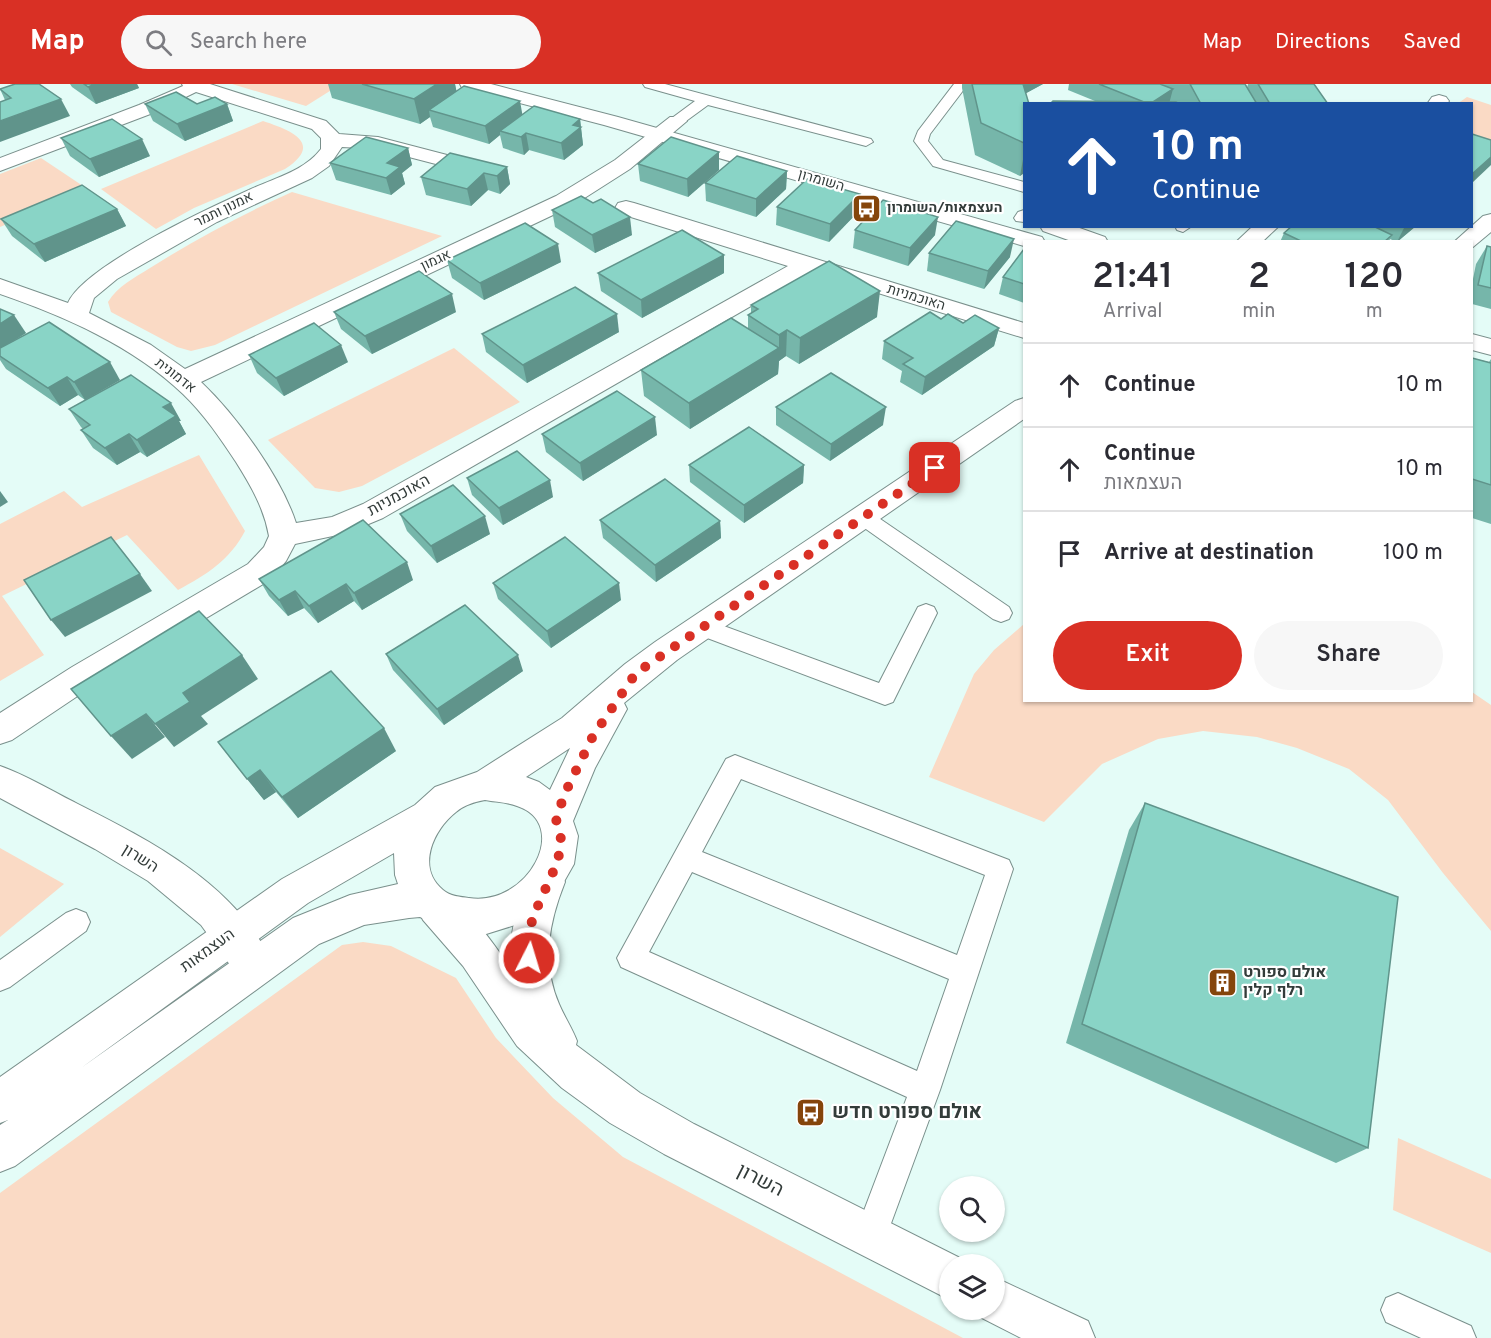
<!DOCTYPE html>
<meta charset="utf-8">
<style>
body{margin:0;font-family:Overpass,Heebo,sans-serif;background:#f7f7f7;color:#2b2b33;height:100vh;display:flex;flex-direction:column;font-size:22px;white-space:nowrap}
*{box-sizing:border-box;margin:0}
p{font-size:20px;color:#7c7c81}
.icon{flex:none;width:33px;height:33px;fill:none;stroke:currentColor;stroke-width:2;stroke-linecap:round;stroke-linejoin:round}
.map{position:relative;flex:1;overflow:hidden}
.sheet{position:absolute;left:1023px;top:156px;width:450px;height:462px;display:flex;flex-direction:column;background:#fff;border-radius:0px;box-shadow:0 2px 4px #0004}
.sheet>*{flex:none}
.hud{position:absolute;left:1023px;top:18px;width:450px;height:126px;border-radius:0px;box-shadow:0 2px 4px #0004;background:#1a4fa0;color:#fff;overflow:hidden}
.buttons{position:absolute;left:939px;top:1092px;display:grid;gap:12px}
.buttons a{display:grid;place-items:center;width:66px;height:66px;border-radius:50%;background:#fff;box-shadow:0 2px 4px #0004;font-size:30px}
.pin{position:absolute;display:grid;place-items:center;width:51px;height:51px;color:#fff;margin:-26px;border-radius:12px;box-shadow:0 3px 9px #0006}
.me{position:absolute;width:66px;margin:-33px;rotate:5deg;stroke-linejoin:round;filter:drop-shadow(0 0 4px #0008)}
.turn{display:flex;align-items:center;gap:21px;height:126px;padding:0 30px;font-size:27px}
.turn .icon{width:78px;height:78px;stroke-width:2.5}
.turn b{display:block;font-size:42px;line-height:51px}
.eta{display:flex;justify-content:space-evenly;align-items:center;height:102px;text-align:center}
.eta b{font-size:36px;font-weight:600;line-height:42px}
.button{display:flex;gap:12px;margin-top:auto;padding:12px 30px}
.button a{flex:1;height:69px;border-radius:36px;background:#d93025;color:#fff;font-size:24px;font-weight:600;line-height:69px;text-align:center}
.button a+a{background:#f7f7f7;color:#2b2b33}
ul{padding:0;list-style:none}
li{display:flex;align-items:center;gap:18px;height:84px;padding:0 30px;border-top:2px solid #e1e1e2}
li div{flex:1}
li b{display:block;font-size:22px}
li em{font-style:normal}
header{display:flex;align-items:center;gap:36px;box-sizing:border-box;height:84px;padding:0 30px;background:#d93025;color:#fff}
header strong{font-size:28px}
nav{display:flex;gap:33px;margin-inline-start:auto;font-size:21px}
.search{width:420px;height:54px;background:#f7f7f7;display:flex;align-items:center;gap:15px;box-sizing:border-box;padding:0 21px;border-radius:33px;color:#7c7c81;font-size:22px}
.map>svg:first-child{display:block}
.green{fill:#fadac5}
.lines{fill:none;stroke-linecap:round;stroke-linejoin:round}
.service-casing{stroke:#7a908c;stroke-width:2}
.minor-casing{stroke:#7a908c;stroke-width:2}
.tertiary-casing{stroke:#7a908c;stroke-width:2}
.service{fill:#fff;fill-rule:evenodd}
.minor{fill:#fff;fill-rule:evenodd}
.tertiary{fill:#fff;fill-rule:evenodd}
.wall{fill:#76b6aa}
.shaded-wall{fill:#60948b}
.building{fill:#89d4c6;stroke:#60948b;stroke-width:1.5}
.route{stroke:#d93025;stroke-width:10;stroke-dasharray:0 18}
.labels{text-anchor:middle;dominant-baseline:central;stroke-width:4.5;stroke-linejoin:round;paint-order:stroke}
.far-street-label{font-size:14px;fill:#333c3a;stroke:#fff}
.far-poi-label{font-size:14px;font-weight:bold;fill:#333c3a;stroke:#fff;text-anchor:start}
.street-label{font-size:16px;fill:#333c3a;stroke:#fff}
.poi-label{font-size:16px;font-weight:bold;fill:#333c3a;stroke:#fff;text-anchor:start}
.near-poi-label{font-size:20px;font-weight:bold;fill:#333c3a;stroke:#fff;text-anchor:start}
.near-street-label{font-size:20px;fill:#333c3a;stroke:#fff}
</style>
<header>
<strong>Map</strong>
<div class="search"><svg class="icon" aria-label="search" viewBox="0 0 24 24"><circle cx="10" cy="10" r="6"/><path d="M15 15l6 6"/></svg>Search here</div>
<nav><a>Map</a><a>Directions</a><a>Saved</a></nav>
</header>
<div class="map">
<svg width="1491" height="1254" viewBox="0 0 1491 1254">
<rect width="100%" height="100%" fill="#e4fcf7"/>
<!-- green -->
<g class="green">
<path d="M232 0H341L306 22Z"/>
<path d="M1467 13 1491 21V71L1472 64V20H1457Z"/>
<path d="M263 37C290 46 325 59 285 85L194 124 156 145 101 105Z"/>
<path d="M41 74 89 106 0 143V90Z"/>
<path d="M292 108 442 152 215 261 191 267 177 263 111 228 108 218C118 202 134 194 150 184 196 155 243 130 292 108Z"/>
<path d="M454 264 520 318 362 402 339 408 315 404 268 356Z"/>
<path d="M199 371 245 447C230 476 206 491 178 506L127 451 2 512 44 571 0 597V440L64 407 82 423Z"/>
<path d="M1024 540V616H1472V608L1491 621V847L1443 789 1388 716 1349 685 1297 664 1257 653 1203 647 1158 655 1102 680 1044 738 929 693 974 590 994 566Z"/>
<path d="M0 764 64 800 0 853Z"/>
<path d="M363 858 391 862 456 894 496 954 553 1014 623 1073 963 1254H0V1109L342 861Z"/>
<path d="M1398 1054 1491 1095V1169L1393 1126Z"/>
</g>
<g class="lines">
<defs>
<g id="service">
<path d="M643 0H665L871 55 873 58 866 62 708 21 682 40H672L670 37 672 34 695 17 645 3Z"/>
<path d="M954 0H968L930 50 928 57 943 76 1024 98V108L933 82 914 57 918 47Z"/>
<path d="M1024 126V138L1016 137 1014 134 1018 128Z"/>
<path d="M1175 142H1192L1183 148 1177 146Z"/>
<path d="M863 426 870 428 1009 523 1012 529 1009 535 1001 538 993 535 856 438 853 433 856 428Z"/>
<path d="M926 520 934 523 937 529 893 618 885 621 694 549 691 543 694 537 702 534 879 599 918 523Z"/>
<path d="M735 671 1009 776 1013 785 940 1006 886 1153 882 1165 870 1169 858 1165 854 1153 907 1013 621 883 617 874 726 675ZM741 695 985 791 957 871 702 768ZM692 788 949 895 917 987 649 868Z"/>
<path d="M76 825 86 829 90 838 86 847 10 903 0 907V876L66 829Z"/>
<path d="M1398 1209 1471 1242 1476 1254H1421L1386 1238 1381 1226 1386 1214Z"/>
</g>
<g id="minor">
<path d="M182 0H210L326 37 339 50 378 53 493 83 496 87 493 91 486 93 378 65 342 63 329 82 312 94 217 138 117 195 94 214 89 229 151 261 185 285 556 112 615 76 670 33H684L687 37 630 85 572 122 201 298C236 331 281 393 296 439L332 433 363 420 788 182 618 129 615 124 618 119 626 117 634 119 1024 239V254L810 188 383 434 347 449 295 460 286 477 270 496 94 601 12 656 0 660V629L72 583 248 480 264 463 269 452C264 424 251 402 236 378 220 354 204 330 183 310 133 262 64 232 0 210V195L68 219C84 182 209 124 249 106 274 94 303 88 321 65V54L312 45 196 8 153 29 0 87V74L139 21 183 2Z"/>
<path d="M1439 11 1446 13 1449 17 1447 20H1427L1432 13Z"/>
<path d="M1491 130V148L1473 163 1472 158H1454L1483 132Z"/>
<path d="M1253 142H1279L1262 158H1236Z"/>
<path d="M0 682C26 691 50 706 74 718 149 756 239 801 274 883L269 896 255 902 241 896 201 841 148 797 95 765 0 714Z"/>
<path d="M547 781 560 786 565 798C549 838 541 878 559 920 564 932 572 944 577 957L576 961 640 1009 694 1040 966 1177 968 1180H950V1216L664 1070 610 1039 562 1004 517 962 463 882 423 836 417 824 423 812 436 807C466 818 493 859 511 885 508 845 518 822 534 786Z"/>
<path d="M994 1193 1088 1237 1095 1254H1021L978 1232 975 1226H994Z"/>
</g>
<g id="tertiary">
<path d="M460 0H491L618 33 1042 153 1045 158H1024V162L604 41 462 4Z"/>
<path d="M1040 142H1074L1105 153 1108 158H1074L1043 147Z"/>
<path d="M1472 250 1491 255V271L1472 266Z"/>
<path d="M1024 314V335L677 576 624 619 627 625 595 684 573 737 578 752 574 780 553 817 528 837 483 851 446 845 420 833 409 834 364 841 319 860 15 1082 0 1088V1041L8 1036 0 1039V993L282 795 415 721 435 703 477 688 562 634 625 580 655 558 1015 317ZM570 664 550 706 539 698 526 693ZM485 716C495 718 507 718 517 722 572 740 528 823 469 814 460 813 450 812 443 806 416 784 433 746 456 728 464 721 474 718 485 716ZM394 769 395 791 398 800 350 811 293 834 81 984 308 819Z"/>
</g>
</defs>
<!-- service casing -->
<use href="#service" class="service-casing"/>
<!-- minor casing -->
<use href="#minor" class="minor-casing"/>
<!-- tertiary casing -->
<use href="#tertiary" class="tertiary-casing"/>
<!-- service -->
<use href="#service" class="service"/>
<!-- minor -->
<use href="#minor" class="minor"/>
<!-- tertiary -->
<use href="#tertiary" class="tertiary"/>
</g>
<!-- wall -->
<g class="wall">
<path d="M70 0H137L139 4 96 20 72 3Z"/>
<path d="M328 0H455L456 7 522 31 580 35 583 61 564 76 529 66 524 71 503 64 500 51 489 60 433 43 430 33 420 40 332 14Z"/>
<path d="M962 0H1043L1026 9 1024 20V89L1020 92 975 71 962 4Z"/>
<path d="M1069 0H1245L1247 4 1248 0H1314L1328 20H1050L1095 17 1068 6Z"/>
<path d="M0 5 70 32 5 16Z"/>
<path d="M145 20H227L233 37 185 57 153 37Z"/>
<path d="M61 54 150 72 99 93 70 72Z"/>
<path d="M408 64 412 81 402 89 405 100 391 111 336 96 330 79Z"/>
<path d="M719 68V86L688 113 640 97 638 80Z"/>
<path d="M507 83 510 100 500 110 488 106 471 122 426 111 421 93Z"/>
<path d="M787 87 786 105 756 133 706 117 705 99Z"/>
<path d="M593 119 632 151 595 169 555 143 552 126Z"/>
<path d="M777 123 858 128 829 158 776 141Z"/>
<path d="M117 125 126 142 45 178 12 152 1 135Z"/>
<path d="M1292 142H1416L1397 158 1390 155 1389 158H1280L1284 149Z"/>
<path d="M855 146 935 151 908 182 853 164Z"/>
<path d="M1487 162 1491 163V225L1472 220V200L1476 180Z"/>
<path d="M1024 165V219L999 210 1003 193Z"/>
<path d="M929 169 1010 173 984 205 927 187Z"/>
<path d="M724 171V189L642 234 601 207 598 189Z"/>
<path d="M447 176 561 178 484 216 452 194Z"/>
<path d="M751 221 877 233 799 280 786 272 779 277 778 290 690 345 644 312 641 286 748 244V231L751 229Z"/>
<path d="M0 225 26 249 14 257 120 296 85 316 78 311 60 322 6 285 0 276Z"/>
<path d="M334 228H456L372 270 341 245Z"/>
<path d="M941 235 999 244 994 262 922 311 900 298 902 287 882 275 884 257Z"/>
<path d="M619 248 527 299 486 268 482 250Z"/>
<path d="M249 271 348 278 284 312 257 289Z"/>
<path d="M1472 274 1489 278 1491 275V440L1472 434Z"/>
<path d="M776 323 883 341 830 377 776 341Z"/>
<path d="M69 325 181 337H179L186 350 147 373 140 368 117 381 93 364 81 346 83 345 81 343Z"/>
<path d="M542 350 657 351 583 397 546 368Z"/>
<path d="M689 381H804L803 399 744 439 690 398Z"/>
<path d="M467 394 553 413 503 441 472 411Z"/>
<path d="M400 430 490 450 437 479 407 447Z"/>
<path d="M600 436 720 437 721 454 656 498 603 454Z"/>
<path d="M259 495 413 496 362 526 354 517 318 539 304 524 288 532 269 512Z"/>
<path d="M493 499 621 516 551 564 498 515Z"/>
<path d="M386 570 523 587 444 641 393 586Z"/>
<path d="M218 658 396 667 298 734 276 708 264 716Z"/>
<path d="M1145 719 1368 1064 1336 1079 1066 959 1129 746Z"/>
</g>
<!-- shaded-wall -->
<g class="shaded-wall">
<path d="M95 0H137L139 4 96 20 88 3Z"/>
<path d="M437 0H455L458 14 429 26 430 33 420 40 414 15Z"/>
<path d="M1015 0H1043L1012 17Z"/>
<path d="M1173 5 1169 20H1150Z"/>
<path d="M61 15 70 32 0 58V37Z"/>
<path d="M520 17 523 34 500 47V51L489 60 485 42Z"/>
<path d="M227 20 233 37 185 57 177 40Z"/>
<path d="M580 35 583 61 564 76 561 59 573 41Z"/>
<path d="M526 49 529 66 524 71 521 53Z"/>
<path d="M142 55 150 72 99 93 90 75Z"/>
<path d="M408 64 412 81 402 89 405 100 391 111 386 94 387 79Z"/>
<path d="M719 68V86L688 113 687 95Z"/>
<path d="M1024 70V89L1020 92Z"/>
<path d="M1491 73V81L1472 99V90Z"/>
<path d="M507 83 510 100 500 110 497 92Z"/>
<path d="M787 87 786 105 756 133V115Z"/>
<path d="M484 89 488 106 471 122 467 105Z"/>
<path d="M860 110 858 128 829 158 830 140Z"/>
<path d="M117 125 126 142 45 178 34 160Z"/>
<path d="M630 133 632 151 595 169 592 151Z"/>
<path d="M938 133 935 151 908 182 910 164Z"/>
<path d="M1405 142H1416L1397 158Z"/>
<path d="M1014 155 1010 173 984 205 988 187Z"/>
<path d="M558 160 561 178 484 216 480 199Z"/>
<path d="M724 171V189L642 234 641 216Z"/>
<path d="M880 207 877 233 799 280 800 254Z"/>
<path d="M452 210 456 228 372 270 365 252Z"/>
<path d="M617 230 619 248 527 299 523 281Z"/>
<path d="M14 231 26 249 0 265V240Z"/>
<path d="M999 244 994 262 922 311 925 293Z"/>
<path d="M787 246 786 272 779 277 778 290 690 345 689 319 779 264V251Z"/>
<path d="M341 261 348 278 284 312 276 294Z"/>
<path d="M110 278 120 296 85 316 74 298Z"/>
<path d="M67 293 78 311 60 322 48 304Z"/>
<path d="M171 319 181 337H179L186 350 147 373 137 356 163 323Z"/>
<path d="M886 323 883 341 830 377 831 360Z"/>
<path d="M655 333 657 351 583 397 580 379Z"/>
<path d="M129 350 140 368 117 381 105 364Z"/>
<path d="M804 381 803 399 744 439V421Z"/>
<path d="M550 396 553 413 503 441 499 424Z"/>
<path d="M0 407 8 418 0 423Z"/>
<path d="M485 432 490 450 437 479 431 462Z"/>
<path d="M720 437 721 454 656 498 655 481Z"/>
<path d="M407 478 413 496 362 526 354 509Z"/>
<path d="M140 490 152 507 65 553 51 536Z"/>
<path d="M619 499 621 516 551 564 547 547Z"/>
<path d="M346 500 354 517 318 539 309 522Z"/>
<path d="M295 507 304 524 288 532 279 516Z"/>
<path d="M242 571 258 595 201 632 208 640 174 663 155 640 183 609Z"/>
<path d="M518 571 523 587 444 641 437 625Z"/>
<path d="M146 630 165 653 132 675 111 652Z"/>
<path d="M384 644 396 667 298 734 282 713Z"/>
<path d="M260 686 276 708 264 716 247 695Z"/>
</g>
<!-- building -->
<g class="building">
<path d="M15 0H39L61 15 0 37V18L11 14 0 5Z"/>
<path d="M84 0H95L88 3Z"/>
<path d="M362 0H437L414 15Z"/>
<path d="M972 0H1023L1029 20H1024V59L981 39Z"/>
<path d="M1099 0H1160L1173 5 1153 18H1144Z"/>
<path d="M1190 0H1245L1257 20H1201Z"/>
<path d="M1258 0H1314L1328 20H1270Z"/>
<path d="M464 2 520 17 485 42 429 26Z"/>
<path d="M176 8 197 20 215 13 227 20 177 40 145 20Z"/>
<path d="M1053 17 1176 18 1180 20H1050Z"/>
<path d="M534 22 580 35 573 41 581 43 561 59 526 49 521 53 500 47Z"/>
<path d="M112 35 142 55 90 75 61 54Z"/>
<path d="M1472 50 1491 56V73L1472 90Z"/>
<path d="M366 53 408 64 387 79 400 83 386 94 330 79Z"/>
<path d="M671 53 719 68 687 95 638 80Z"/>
<path d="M450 69 507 83 497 92 484 89 467 105 421 93Z"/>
<path d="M737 72 787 87 756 115 705 99Z"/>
<path d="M807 95 860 110 830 140 777 123Z"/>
<path d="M82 101 117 125 34 160 1 135Z"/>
<path d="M581 112 593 119 601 115 630 133 592 151 552 126Z"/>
<path d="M883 116 938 133 910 164 855 146Z"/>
<path d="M956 137 1014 155 988 187 929 169Z"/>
<path d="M525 139 558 160 480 199 447 176Z"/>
<path d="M1292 142H1373L1392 151 1384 158H1303L1284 149Z"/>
<path d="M682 146 724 171 641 216 598 189Z"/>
<path d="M1487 162 1491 163V204L1478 201Z"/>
<path d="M1024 165V200L1003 193Z"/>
<path d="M829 177 880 207 800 254 787 246 779 251 748 231 758 225 751 221Z"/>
<path d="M419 187 452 210 365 252 334 228Z"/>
<path d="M575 203 617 230 523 281 482 250Z"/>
<path d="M0 225 14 231 0 240Z"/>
<path d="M930 228 941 235 948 230 963 239 975 231 999 244 925 293 903 280 913 274 884 257Z"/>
<path d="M731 234 779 264 689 319 641 286Z"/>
<path d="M49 238 110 278 74 298 67 293 48 304 0 272V264Z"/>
<path d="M314 239 341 261 276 294 249 271Z"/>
<path d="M1472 274 1491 279V401L1472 395Z"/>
<path d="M831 289 886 323 831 360 776 323Z"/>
<path d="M131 291 171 319 163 323 176 332 137 356 129 350 105 364 81 346 90 341 69 325Z"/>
<path d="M617 307 655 333 580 379 542 350Z"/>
<path d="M749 343 804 381 744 421 689 381Z"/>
<path d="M517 367 550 396 499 424 467 394Z"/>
<path d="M665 395 720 437 655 481 600 436Z"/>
<path d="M453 401 485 432 431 462 400 430Z"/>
<path d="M363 436 407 478 354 509 346 500 309 522 295 507 279 516 259 495Z"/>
<path d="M111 453 140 490 51 536 24 496Z"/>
<path d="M565 453 619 499 547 547 493 499Z"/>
<path d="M465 521 518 571 437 625 386 570Z"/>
<path d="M199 527 242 571 183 609 190 618 155 640 146 630 111 652 71 605Z"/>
<path d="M331 587 384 644 282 713 260 686 247 695 218 658Z"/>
<path d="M1145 719 1398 813 1368 1064 1082 940Z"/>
</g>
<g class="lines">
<!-- route -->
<path class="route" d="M529 874 532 835 558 777 561 755 556 735 565 709 593 652 636 589 935 384"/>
</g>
<!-- icons -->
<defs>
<symbol id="bus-square" viewBox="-11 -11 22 22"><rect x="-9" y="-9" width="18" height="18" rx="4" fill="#85450b" stroke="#fff"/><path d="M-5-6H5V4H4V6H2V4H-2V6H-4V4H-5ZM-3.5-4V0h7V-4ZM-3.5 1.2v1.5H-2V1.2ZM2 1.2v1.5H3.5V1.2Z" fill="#fff"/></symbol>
<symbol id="building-square" viewBox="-11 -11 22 22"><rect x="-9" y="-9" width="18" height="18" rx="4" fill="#85450b" stroke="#fff"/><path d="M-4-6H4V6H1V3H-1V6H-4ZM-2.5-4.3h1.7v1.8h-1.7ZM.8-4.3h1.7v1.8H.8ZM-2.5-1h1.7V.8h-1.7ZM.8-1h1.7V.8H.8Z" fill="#fff"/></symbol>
</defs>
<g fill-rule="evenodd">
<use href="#bus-square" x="850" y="108" width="33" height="33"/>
<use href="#building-square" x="1206" y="882" width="33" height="33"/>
<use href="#bus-square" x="794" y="1012" width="33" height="33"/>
</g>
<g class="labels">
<!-- far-street labels -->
<g class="far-street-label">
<text transform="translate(821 97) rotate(16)">השומרון</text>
<text transform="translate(224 126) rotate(-26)">אמנון ותמר</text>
<text transform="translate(436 177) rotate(-25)">אגמון</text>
<text transform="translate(916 214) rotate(17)">האוכמניות</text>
<text transform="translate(175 292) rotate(38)">אדמונית</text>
</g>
<!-- far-poi labels -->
<g class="far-poi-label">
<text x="887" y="124">העצמאות/השומרון</text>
</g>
<!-- street labels -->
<g class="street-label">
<text transform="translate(399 412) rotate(-29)">האוכמניות</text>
<text transform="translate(140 775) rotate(32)">השרון</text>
<text transform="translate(208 867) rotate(-36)">העצמאות</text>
</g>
<!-- poi labels -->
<g class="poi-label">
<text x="1243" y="889">אולם ספורט<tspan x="1243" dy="18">רלף קלין</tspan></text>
</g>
<!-- near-poi labels -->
<g class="near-poi-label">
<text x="832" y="1029">אולם ספורט חדש</text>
</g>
<!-- near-street labels -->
<g class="near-street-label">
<text transform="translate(760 1097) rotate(27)">השרון</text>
</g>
</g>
</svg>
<div class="buttons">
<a><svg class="icon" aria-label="search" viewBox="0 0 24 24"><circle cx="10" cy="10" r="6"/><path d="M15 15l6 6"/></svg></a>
<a><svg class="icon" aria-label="layers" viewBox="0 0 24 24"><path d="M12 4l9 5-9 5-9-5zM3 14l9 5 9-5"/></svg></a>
</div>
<div class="pin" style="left:935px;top:384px;background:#d93025"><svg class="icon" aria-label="arrive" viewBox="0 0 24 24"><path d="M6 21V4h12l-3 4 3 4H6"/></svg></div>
<svg class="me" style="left:529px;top:874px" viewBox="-20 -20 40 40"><circle r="17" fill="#d93025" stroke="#fff" stroke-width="3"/><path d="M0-11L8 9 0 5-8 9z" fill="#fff"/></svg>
<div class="hud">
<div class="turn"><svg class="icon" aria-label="ahead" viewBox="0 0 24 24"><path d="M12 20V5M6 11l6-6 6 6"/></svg><div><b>10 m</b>Continue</div></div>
</div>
<section class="sheet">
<div class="eta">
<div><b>21:41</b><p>Arrival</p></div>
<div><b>2</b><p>min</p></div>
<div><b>120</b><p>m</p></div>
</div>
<ul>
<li><svg class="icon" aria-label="ahead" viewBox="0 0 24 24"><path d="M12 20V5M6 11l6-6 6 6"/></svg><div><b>Continue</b></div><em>10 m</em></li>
<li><svg class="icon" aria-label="ahead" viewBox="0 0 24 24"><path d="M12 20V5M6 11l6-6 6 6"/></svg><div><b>Continue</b><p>העצמאות</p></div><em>10 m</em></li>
<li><svg class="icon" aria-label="arrive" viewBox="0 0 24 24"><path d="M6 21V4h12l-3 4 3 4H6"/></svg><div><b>Arrive at destination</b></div><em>100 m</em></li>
</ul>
<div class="button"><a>Exit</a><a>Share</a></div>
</section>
</div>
